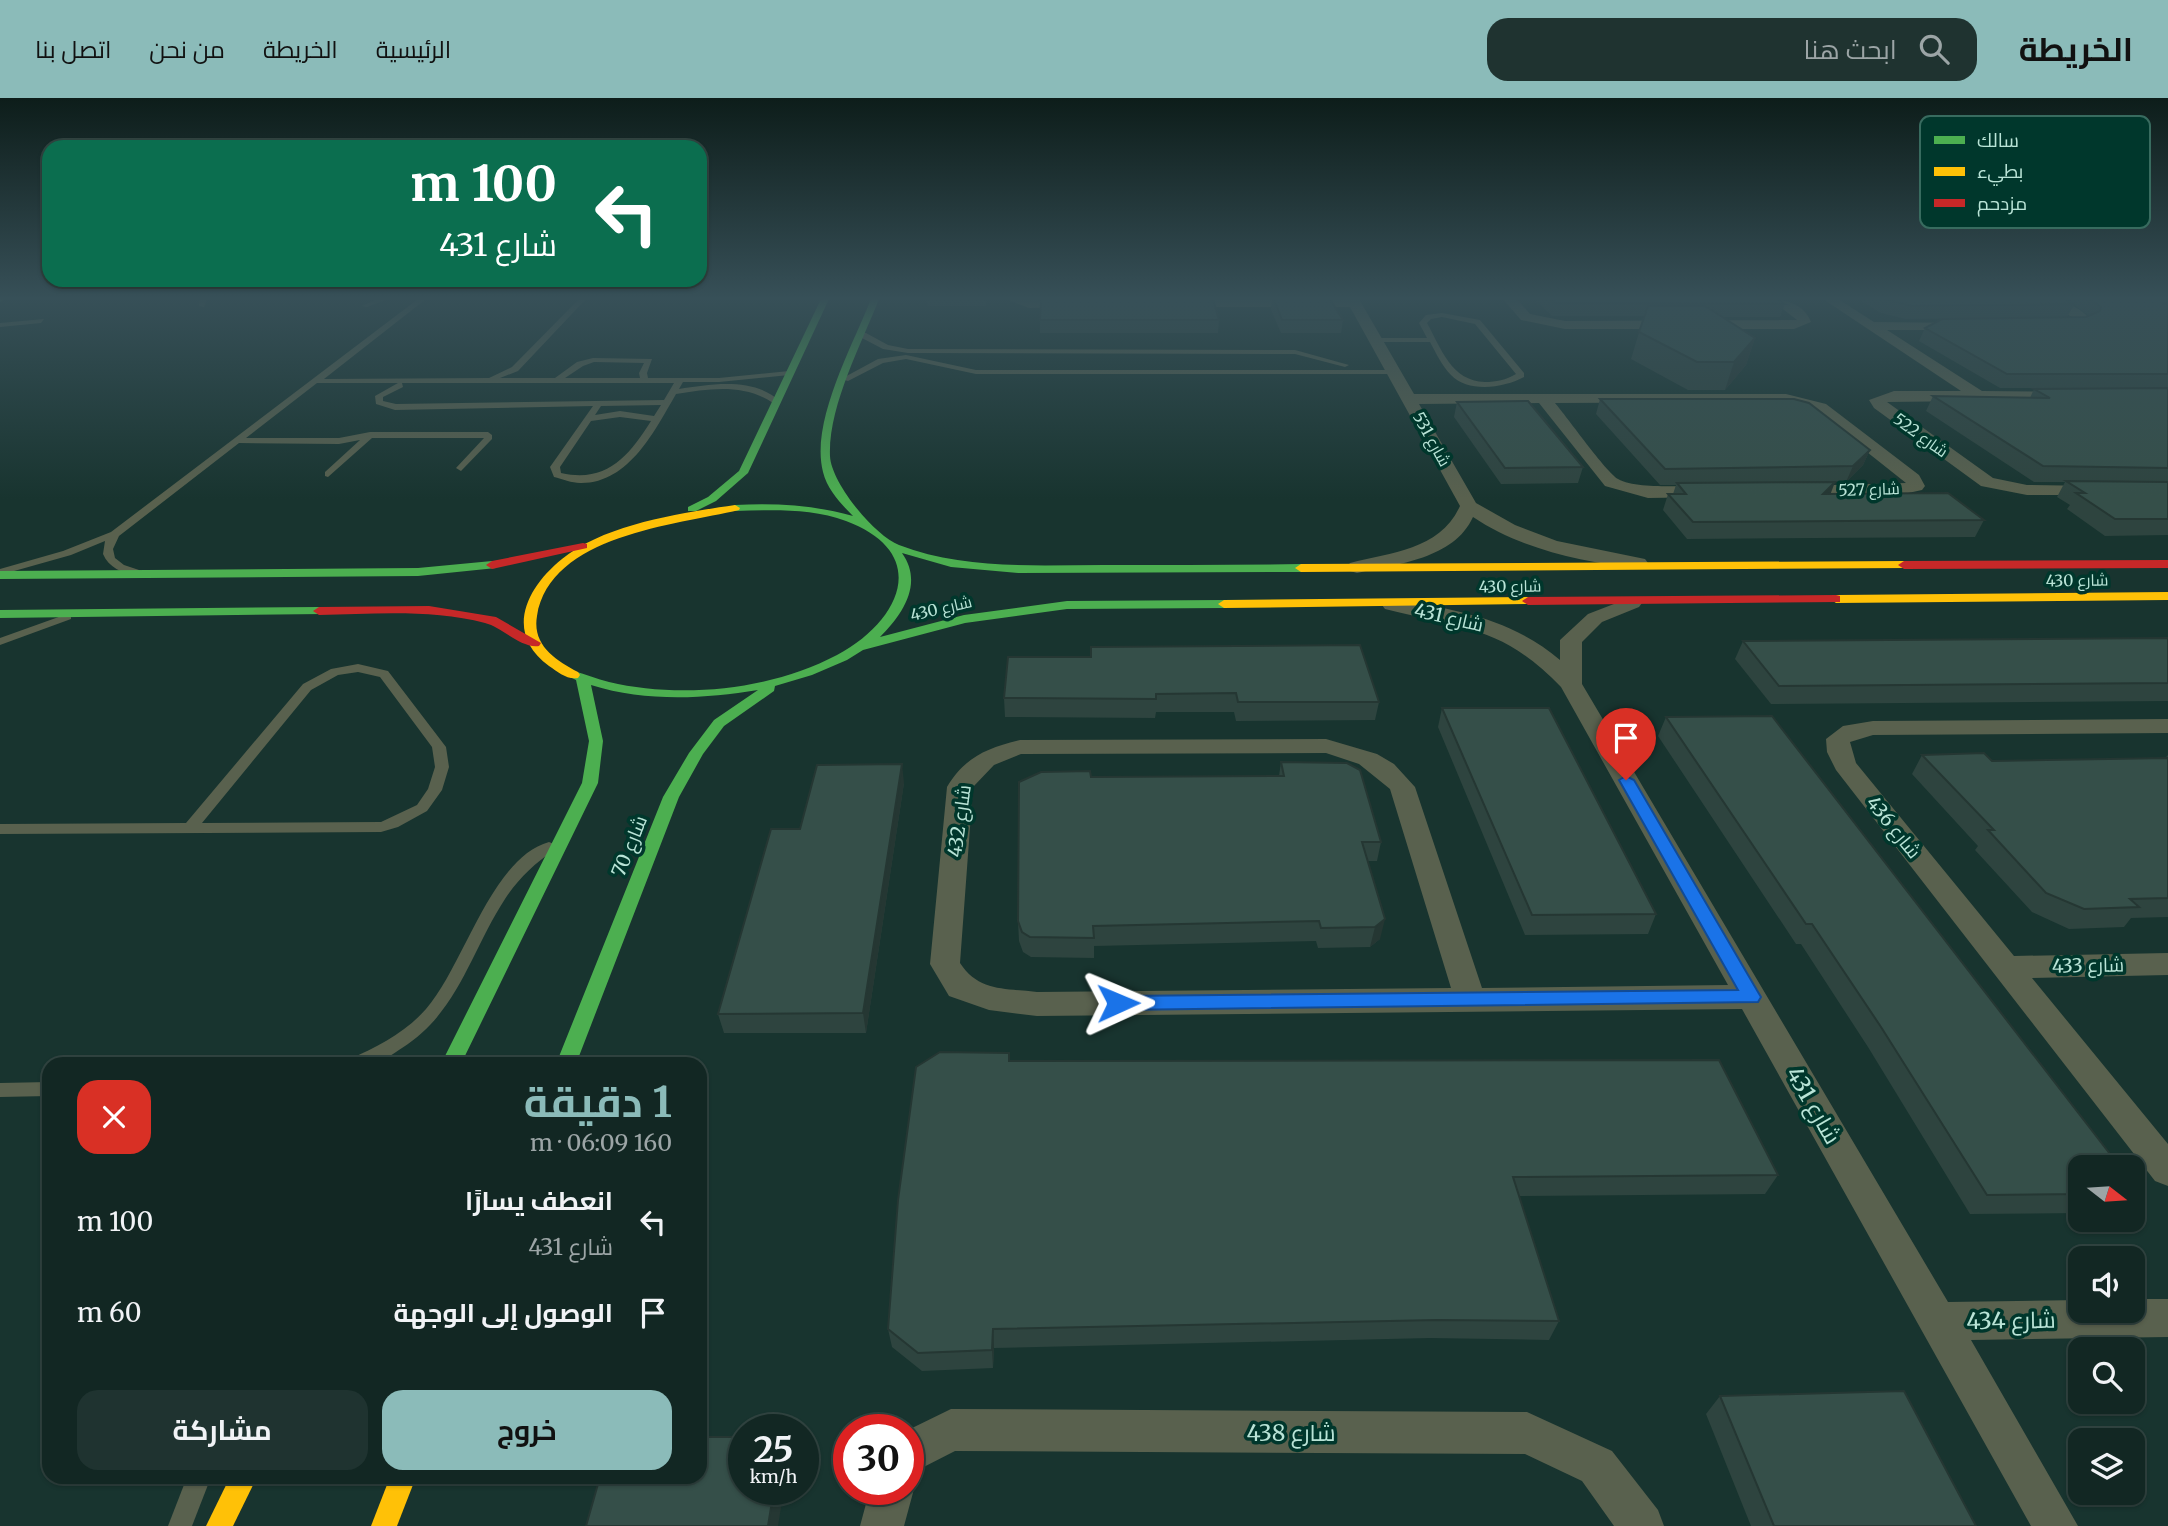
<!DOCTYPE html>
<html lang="ar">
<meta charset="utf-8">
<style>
body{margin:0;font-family:Merriweather,Cairo,serif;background:#1f3330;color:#f1f3f6;direction:rtl;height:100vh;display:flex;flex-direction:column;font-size:26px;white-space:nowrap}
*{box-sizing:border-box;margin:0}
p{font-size:23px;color:#9ca5a6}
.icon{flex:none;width:38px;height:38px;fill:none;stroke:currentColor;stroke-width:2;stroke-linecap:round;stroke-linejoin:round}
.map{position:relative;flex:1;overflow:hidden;direction:ltr}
.drawer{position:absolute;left:42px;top:959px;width:665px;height:427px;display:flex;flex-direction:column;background:#122723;border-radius:21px;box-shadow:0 2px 5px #0004,0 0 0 2px #314441;direction:rtl}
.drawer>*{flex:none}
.banner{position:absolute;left:42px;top:42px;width:665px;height:147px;border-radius:21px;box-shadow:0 2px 5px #0004,0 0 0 2px #314441;direction:rtl;background:#0b6e4f;color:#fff;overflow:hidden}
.needle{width:46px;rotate:107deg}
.tools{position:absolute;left:2068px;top:1057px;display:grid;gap:14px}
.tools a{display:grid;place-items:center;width:77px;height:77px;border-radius:14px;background:#122723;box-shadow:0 2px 5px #0004,0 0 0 2px #314441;font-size:35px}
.speed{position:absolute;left:728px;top:1316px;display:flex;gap:14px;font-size:35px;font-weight:700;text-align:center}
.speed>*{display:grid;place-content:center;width:91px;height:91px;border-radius:50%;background:#122723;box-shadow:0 2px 5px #0004,0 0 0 2px #314441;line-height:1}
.speed small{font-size:18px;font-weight:400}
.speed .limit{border:10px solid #d22;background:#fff;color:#111}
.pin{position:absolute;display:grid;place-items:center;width:60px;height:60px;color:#fff;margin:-72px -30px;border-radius:50% 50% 50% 0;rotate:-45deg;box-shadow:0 0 7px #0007}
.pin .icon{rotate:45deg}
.me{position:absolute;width:77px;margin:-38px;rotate:89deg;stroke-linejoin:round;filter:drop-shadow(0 0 5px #0008)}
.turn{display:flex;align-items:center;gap:24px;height:147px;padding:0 35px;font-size:32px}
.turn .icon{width:91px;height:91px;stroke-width:2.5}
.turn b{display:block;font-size:49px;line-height:60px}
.round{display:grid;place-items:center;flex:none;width:74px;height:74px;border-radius:21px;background:#1f3330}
.overview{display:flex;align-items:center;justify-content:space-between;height:119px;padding:0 35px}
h1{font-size:42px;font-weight:700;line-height:52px;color:#8bbbb9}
.action{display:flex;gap:14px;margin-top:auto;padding:14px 35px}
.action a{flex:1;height:80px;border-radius:21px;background:#8bbbb9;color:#111;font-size:28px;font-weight:700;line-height:80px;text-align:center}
.action a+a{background:#1f3330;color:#f1f3f6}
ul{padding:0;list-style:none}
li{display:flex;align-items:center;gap:21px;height:91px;padding:0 35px}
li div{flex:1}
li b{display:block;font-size:26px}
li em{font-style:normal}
header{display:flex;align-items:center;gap:42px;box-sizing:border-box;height:98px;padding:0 35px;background:#8bbbb9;color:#111}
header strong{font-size:33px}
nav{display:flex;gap:38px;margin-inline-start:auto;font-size:24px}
.search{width:490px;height:63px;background:#1f3330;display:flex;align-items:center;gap:18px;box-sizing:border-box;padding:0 24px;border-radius:21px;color:#9ca5a6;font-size:26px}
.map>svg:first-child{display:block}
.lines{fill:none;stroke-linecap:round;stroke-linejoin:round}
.lane{fill:#59614e;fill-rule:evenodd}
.street{fill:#59614e;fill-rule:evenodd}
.fast{fill:#4caf50;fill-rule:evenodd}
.slow{fill:#ffc107;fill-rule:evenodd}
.jam{fill:#c62828;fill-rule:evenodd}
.wall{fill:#2e443f}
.shaded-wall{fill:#253733}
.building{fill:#354f49;stroke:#253733;stroke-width:2}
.route{fill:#1a73e8;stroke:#114b97;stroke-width:2}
.labels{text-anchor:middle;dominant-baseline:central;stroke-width:7;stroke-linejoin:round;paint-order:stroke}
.far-street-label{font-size:16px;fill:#b9e4d7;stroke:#00372c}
.street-label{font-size:19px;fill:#b9e4d7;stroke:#00372c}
.near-street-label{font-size:23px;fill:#b9e4d7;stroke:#00372c}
.key{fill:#00372c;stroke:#386b5f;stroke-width:2}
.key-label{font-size:19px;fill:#b9e4d7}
</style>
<header>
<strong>الخريطة</strong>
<div class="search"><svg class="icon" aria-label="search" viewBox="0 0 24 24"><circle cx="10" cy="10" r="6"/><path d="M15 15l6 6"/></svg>ابحث هنا</div>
<nav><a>الرئيسية</a><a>الخريطة</a><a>من نحن</a><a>اتصل بنا</a></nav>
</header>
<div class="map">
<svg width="2168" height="1428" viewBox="0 0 2168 1428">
<rect width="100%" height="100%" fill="#18342f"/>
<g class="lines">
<!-- lane -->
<g class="lane">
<path d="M200 201H207L204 209 199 208Z"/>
<path d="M377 201H388L367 209 362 208Z"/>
<path d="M418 201H426L324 281 489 280 512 269 579 201H586L518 273 500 280H555L577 264 593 260 652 261 647 275 648 280H719L789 273 793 275 789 277 719 284H683L679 291C712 286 753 279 780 303L773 305C743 285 709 291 676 296 655 332 629 386 580 385 572 385 562 381 554 379L550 369 593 308 395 312 376 306 375 298 398 285H317L246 340H339L370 334H488L492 337V341L461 373 456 370 484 340H372L328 379 325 378V374L360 342 339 346 239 345 119 438 113 451 115 460 124 467 139 472V476C124 477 109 470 103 456L105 443 71 457 0 477V471L63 453 111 434ZM594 264 644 265 639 275 640 280H565L583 268ZM402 285H674L664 302 396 306 383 303V299L403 289ZM661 307 654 318 620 313 595 317 601 308ZM620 319 651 323C628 359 607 385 561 375L560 369 591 323Z"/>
<path d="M1442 215 1480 222 1524 275V279C1504 290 1468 295 1451 277 1442 268 1436 255 1430 244H1375L1371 242 1375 240H1427L1419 225 1426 217ZM1442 219 1475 226 1516 276C1506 282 1496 284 1485 284 1451 283 1441 250 1427 225L1431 221Z"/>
<path d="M44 221 41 225 0 229V225Z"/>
<path d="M860 235H866L888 247 908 251 1295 252 1349 267 1345 269 1295 256 908 255 883 251 860 239Z"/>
<path d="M906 257 976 272H1394L1398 274 1394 276H976L906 261 883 265 848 283 841 281 878 261Z"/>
<path d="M67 516 71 517V521L0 547V540Z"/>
<path d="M358 566 388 573 446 649 449 669 442 692 427 713 398 729 381 734 0 736V726L186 725 303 586 331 571ZM358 574 380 579 432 649 435 669 428 691 417 707 381 724 202 725 311 592 338 577Z"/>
<path d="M549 744 554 746 556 749 554 752C534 766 518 781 505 801 471 853 458 915 402 950 394 955 384 963 374 966 366 968 355 966 347 966L350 961C377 949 406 934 426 911 464 868 491 760 549 744Z"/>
<path d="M49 984V998L0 999V985Z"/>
<path d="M187 1379H211L192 1428H168Z"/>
</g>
<!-- street -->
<g class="street">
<path d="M1006 201H1077L1082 205 1076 209 1029 210Z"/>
<path d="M1180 201H1359L1414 296H1786L1826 306 1919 377 1925 388 1922 392 1899 397H1792L1789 393 1792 389 1798 388 1906 385 1814 312 1781 304 1555 305C1567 319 1606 374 1618 381 1642 395 1709 382 1719 394L1710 399 1648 400 1605 388 1539 305 1419 306 1476 405 1515 427 1557 443 1645 461 1648 465 1638 471C1581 463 1522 452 1473 419 1454 461 1397 466 1357 475L1350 473 1347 469 1350 465C1392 454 1440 452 1460 408L1350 209H1181L1175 205Z"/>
<path d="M1503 201H1517L1530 216 1565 223 1797 222 1770 201C1786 201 1805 207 1811 224L1794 231H1565L1521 222Z"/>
<path d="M1823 201H1838L1874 224 1967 225V231L1962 232H1887L1982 293 2070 294 2073 297 2065 302 1887 304 1993 380 2027 387 2094 388 2100 389 2103 393 2100 397H2027L1981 388 1874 310 1869 302 1894 293H1961Z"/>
<path d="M2041 201C2059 201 2082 208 2092 224L2080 227 2077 222Z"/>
<path d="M1632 499 1639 501 1642 505 1639 509 1602 524 1582 544V586L1948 1204 2081 1202V1213H2133V1201H2168V1239L1971 1242 2078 1428H2031L1742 911 1037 918 989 912 949 898 930 866 947 689C965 659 987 650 1020 642L1326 641 1377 656 1394 666 1415 689 1482 890 1728 887 1561 589C1501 527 1463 531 1385 511L1382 507 1392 501C1453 511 1511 520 1560 562V542L1588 516ZM1326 655 1359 666 1390 691 1451 890 1037 894C1005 890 979 894 960 865L973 689 994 667 1021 656Z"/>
<path d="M2168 621V635L1873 637 1850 644 1856 665 2014 858 2168 855V877L2032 880 2168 1046V1088L2155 1083 1836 672 1827 654 1826 641 1843 628 1873 623Z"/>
<path d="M951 1311 1527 1314 1612 1353 1658 1412 1664 1428H1614L1582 1383 1525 1356 955 1353 908 1377 914 1391 904 1428H860L870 1391H908V1332Z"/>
</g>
<!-- fast -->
<g class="fast">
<path d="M0 201H4V202L0 204Z"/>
<path d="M821 201H829L748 375 716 403 696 413H688V409L708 399 739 373Z"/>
<path d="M871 201H879C861 247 828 309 830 358 831 385 875 438 899 447 964 472 1036 467 1104 467 1170 467 1235 467 1301 466L1307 470 1301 474 1018 475 951 469 902 455C924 486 902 517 880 539L964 517 1067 503 1224 502 1230 506 1224 510 1067 511 965 525 863 552 847 562 812 577 775 588 774 593 724 628 703 656 679 699 576 966H556L663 699 689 655 714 622 758 592C703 601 645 604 591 587L603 643 598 685 461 966H441L582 685 589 643 576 582 566 577 568 574 573 573C585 576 597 581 609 584 681 601 771 592 837 557 902 522 931 455 846 423 811 410 772 412 735 413L730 410 735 407C776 405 813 407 853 418 841 406 827 391 823 374 810 324 853 247 871 201Z"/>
<path d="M492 463 496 464V470L418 478 0 481V473L418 470Z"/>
<path d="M319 509 323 510V516L0 520V512Z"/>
</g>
<!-- slow -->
<g class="slow">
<path d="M735 407 740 410 739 412C675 427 550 437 537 518 532 547 555 562 578 574L580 577 578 580C567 582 558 574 549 568 504 535 526 490 562 461 605 426 681 415 735 407Z"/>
<path d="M1904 463 1908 464V470L1301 474 1295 470 1301 466Z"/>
<path d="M2168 494V502L1836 505 1830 501 1836 497Z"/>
<path d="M1528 499 1532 500V506L1224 510 1218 506 1224 502Z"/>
<path d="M230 1379H257L233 1428H206Z"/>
<path d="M390 1379H416L397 1428H371Z"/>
</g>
<!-- jam -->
<g class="jam">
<path d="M583 445 587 446V450L492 471 486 467 492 463Z"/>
<path d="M2168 462V470L1904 471 1898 467 1904 463Z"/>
<path d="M1836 497 1840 498V504L1528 507 1522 503 1528 499Z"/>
<path d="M429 508 496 519 541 545 539 548C521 551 502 529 485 525 432 511 374 516 319 517L313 513 319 509Z"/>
</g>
</g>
<!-- wall -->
<g class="wall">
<path d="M927 201H986V208H928Z"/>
<path d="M1272 201H1330L1343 222 1341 235H1281L1271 212Z"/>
<path d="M1535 201H1777L1785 206 1780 219H1722L1755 240 1746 267 1725 292H1688L1631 261 1644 218H1552Z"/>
<path d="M1858 201H2168V437L2105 438 2067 411 2070 407 2057 399 2065 384H2034L1926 313 1933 298 2030 300 2034 291 2161 290H2000L1919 243 1925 230 2086 219 2089 218 2074 207 2067 219 1906 221 1881 215Z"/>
<path d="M1040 222H1219L1218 235H1040Z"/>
<path d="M1600 301 1870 352 1863 367 1846 384H1804L1830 396 1984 422 1975 439 1687 441 1663 412 1668 396H1673L1676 387H1660L1596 316Z"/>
<path d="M1457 304 1583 369 1578 385 1501 386 1454 319Z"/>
<path d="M2168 540V603L1771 606 1735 561 1743 543Z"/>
<path d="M1091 549 1379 604 1375 622 1236 623 1234 614H1156L1155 620 1005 619 1004 600 1091 559Z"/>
<path d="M1442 610 1656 816 1648 836 1525 837 1438 629Z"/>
<path d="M1666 619 2081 1069V1115L1970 1116 1868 949 1801 846H1796L1658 638Z"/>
<path d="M1922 657 1992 663 2165 660 2168 657V819L2131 820 2124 829 2069 831 2032 814 1975 752 1978 748 1912 676Z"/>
<path d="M1281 664 1381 744 1377 763H1368L1380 841 1370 849 1318 850 1316 843 1094 848V860L1031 859 1023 854 1019 843 1018 823 1091 679 1279 678Z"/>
<path d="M904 685 866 935H724L718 916 800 731Z"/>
<path d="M1009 955 1010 963 1778 1077 1765 1096 1519 1098 1559 1223 1549 1242 1430 1240 994 1250 993 1270 922 1273 892 1249 888 1231Z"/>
<path d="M2133 1086 2140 1095 2133 1102Z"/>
<path d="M1720 1298 1976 1428H1751L1706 1316Z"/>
</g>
<!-- shaded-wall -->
<g class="shaded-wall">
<path d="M1755 240 1746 267 1725 292 1734 264Z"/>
<path d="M1870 352 1863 367 1846 384 1853 368Z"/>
<path d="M1835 384 1829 400 1823 396Z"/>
<path d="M902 666 904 685 866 935 863 915Z"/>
<path d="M1385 821 1380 841 1370 849 1375 829Z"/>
<path d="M993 1231 994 1250 993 1270 992 1252Z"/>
<path d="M774 1391H784L778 1428H768Z"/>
</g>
<!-- building -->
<g class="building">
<path d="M1041 201H1213L1219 222H1040Z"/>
<path d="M1274 201H1330L1343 222H1282Z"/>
<path d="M1552 201H1777L1785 206 1555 205Z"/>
<path d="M1885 201H2065L2074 206 1912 208Z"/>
<path d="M2090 201H2168V205H2162L2168 207V276H2007L1925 230 1942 221 2086 219 2100 213 2101 209Z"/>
<path d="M1648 208H1705L1755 240 1734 264H1697L1639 234Z"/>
<path d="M2168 290V370L2043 368 1933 298 2050 300 2034 291Z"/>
<path d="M1600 301H1794L1809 305 1870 352 1853 368 1665 371Z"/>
<path d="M1528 303 1583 369 1505 370 1457 304Z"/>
<path d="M2066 383 2168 384V421H2115L2076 395H2085Z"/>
<path d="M1835 384 1823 396 1948 395 1984 422 1693 424 1668 396H1686L1677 385Z"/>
<path d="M2168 540V585L1779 588 1743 543Z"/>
<path d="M1360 547 1379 604H1238L1236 595 1156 596V601L1004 600 1008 559H1091V549Z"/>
<path d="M1442 610H1549L1656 816 1532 817Z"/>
<path d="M1772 618 2120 1069H2081V1096L1987 1097 1881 929 1812 826H1806L1666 619Z"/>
<path d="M1984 655 1992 663 2168 660V800L2130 801 2139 809 2084 811 2046 795 1988 732H1994L1922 657Z"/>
<path d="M1281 664 1347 665 1360 672 1381 744H1362L1385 821 1375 829 1321 830 1319 823 1093 828 1094 840 1030 839 1022 834 1018 823 1019 684 1041 674 1090 673 1091 679 1284 678Z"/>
<path d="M902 666 863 915 718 916 771 731H800L817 667Z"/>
<path d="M940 954 1009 955V963L1719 962 1778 1077 1513 1079 1559 1223 1437 1222 993 1231 992 1252 918 1255 888 1231 898 1102 916 969Z"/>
<path d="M2133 1086 2140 1095H2133Z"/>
<path d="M1904 1293 1976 1428H1774L1720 1298Z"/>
<path d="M700 1339H744V1391H774L768 1428H586L600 1379H700Z"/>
</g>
<!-- sky -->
<linearGradient id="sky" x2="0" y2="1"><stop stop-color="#0d1d1a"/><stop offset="0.5" stop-color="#375058"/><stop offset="1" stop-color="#375058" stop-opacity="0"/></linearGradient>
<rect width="2168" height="401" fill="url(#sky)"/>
<!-- route -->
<path class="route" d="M1626 678 1634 682 1758 894 1761 899 1758 904 1118 912 1108 905 1118 898 1738 892 1619 682Z"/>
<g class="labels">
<!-- far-street labels -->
<g class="far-street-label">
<text transform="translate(1921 337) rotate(36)">شارع 522</text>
<text transform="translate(1432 341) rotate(61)">شارع 531</text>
<text transform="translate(1869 391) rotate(-2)">شارع 527</text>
<text transform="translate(2077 482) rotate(-1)">شارع 430</text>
<text transform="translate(1510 488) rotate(-1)">شارع 430</text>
<text transform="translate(941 510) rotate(-13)">شارع 430</text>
</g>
<!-- street labels -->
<g class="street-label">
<text transform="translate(1449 519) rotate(13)">شارع 431</text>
<text transform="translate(959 723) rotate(-82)">شارع 432</text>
<text transform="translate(1894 729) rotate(51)">شارع 436</text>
<text transform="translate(629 748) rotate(-68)">شارع 70</text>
<text transform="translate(2088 867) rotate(-1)">شارع 433</text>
</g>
<!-- near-street labels -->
<g class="near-street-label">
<text transform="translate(1814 1007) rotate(60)">شارع 431</text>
<text transform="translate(2011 1222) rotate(-1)">شارع 434</text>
<text x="1291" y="1334">شارع 438</text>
</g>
</g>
<!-- legend -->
<rect x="1920" y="18" width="230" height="112" rx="10" class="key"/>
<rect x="1934" y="38" width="31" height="8" fill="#4caf50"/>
<rect x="1934" y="69" width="31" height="9" fill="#ffc107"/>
<rect x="1934" y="101" width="31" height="8" fill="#c62828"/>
<g class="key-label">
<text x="1977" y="49">سالك</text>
<text x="1977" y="80">بطيء</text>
<text x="1977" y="112">مزدحم</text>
</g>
</svg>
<div class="tools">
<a><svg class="needle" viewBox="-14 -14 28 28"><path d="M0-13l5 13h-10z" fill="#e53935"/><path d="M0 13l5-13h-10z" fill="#9ca5a6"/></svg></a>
<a><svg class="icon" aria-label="sound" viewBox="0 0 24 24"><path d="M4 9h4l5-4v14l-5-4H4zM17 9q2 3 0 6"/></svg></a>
<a><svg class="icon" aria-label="search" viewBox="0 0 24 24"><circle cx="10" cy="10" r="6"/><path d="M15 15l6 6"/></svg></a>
<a><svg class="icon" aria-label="layers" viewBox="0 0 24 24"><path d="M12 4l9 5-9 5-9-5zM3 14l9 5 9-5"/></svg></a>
</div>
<div class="speed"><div>25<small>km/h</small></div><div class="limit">30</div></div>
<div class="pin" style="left:1626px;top:682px;background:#d93025"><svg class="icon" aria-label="arrive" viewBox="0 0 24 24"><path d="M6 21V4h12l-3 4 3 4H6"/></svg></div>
<svg class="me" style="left:1118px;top:905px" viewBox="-20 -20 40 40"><path d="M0-17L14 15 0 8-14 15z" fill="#1a73e8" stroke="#fff" stroke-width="4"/></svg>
<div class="banner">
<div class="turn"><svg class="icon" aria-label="left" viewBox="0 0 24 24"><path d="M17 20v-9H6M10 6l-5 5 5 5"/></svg><div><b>100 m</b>شارع 431</div></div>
</div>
<section class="drawer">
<div class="overview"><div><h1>1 دقيقة</h1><p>160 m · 06:09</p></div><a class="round" style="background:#d93025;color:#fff"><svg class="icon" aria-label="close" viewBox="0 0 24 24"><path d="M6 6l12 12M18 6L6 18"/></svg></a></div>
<ul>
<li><svg class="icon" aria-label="left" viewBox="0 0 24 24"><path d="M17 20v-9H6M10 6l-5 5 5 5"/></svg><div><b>انعطف يسارًا</b><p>شارع 431</p></div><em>100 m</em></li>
<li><svg class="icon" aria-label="arrive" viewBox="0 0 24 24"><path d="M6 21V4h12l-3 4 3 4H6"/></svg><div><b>الوصول إلى الوجهة</b></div><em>60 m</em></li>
</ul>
<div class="action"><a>خروج</a><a>مشاركة</a></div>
</section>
</div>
